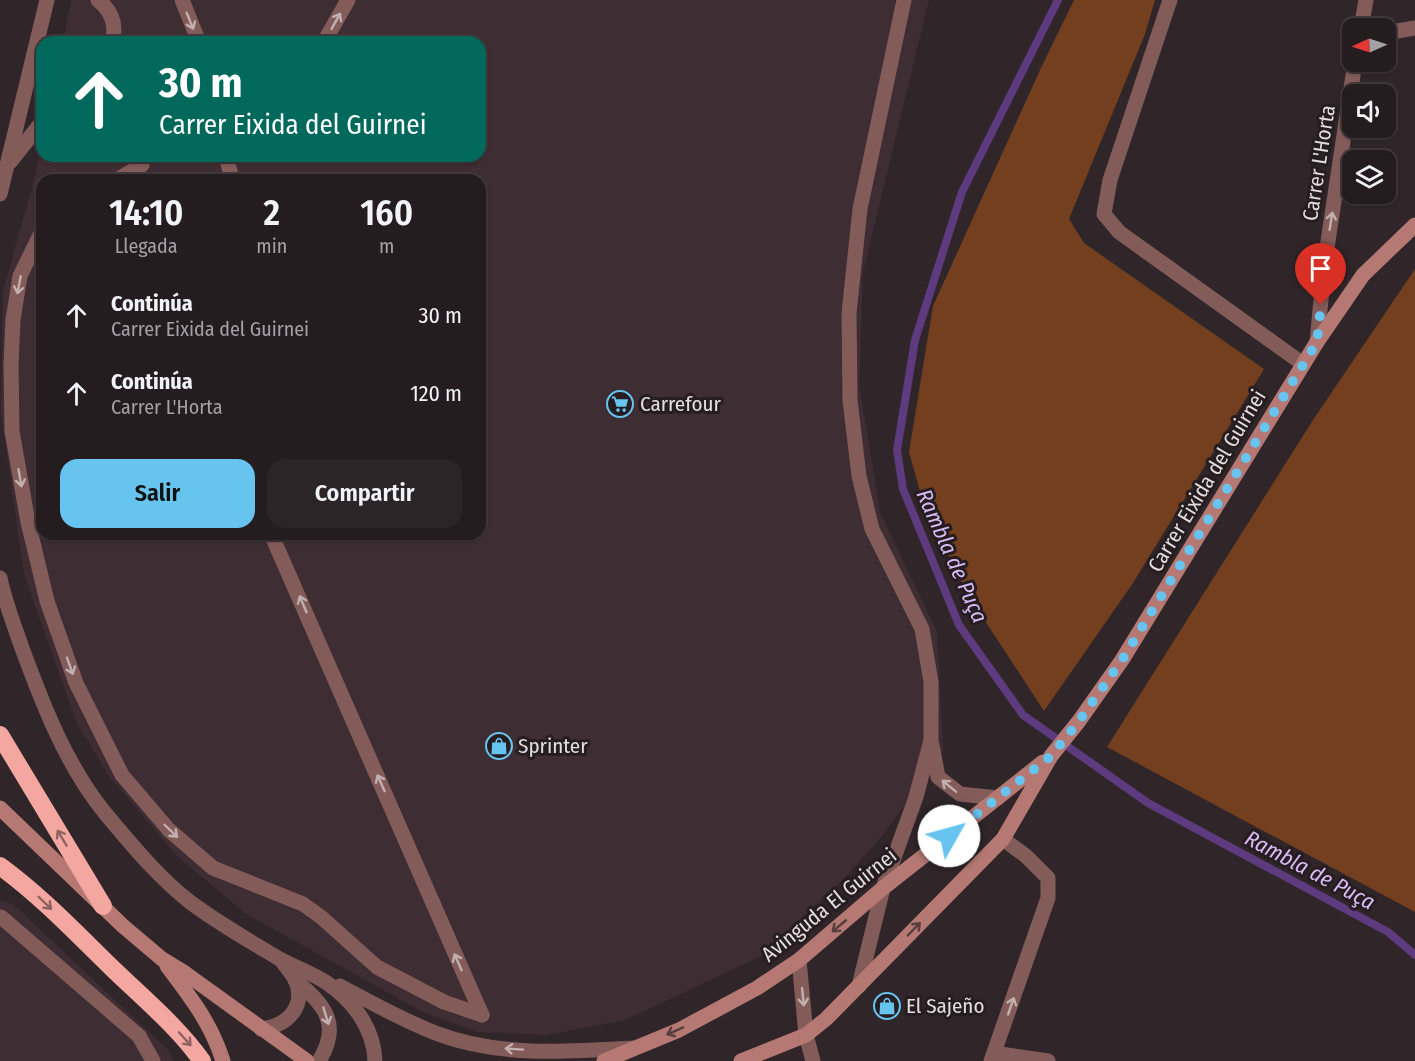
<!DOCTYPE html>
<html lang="es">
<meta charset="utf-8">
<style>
body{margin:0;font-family:"Fira Sans Condensed",sans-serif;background:#2c2528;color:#f1f3f6;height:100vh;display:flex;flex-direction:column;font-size:22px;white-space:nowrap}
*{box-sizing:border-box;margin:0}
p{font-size:20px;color:#a3a1a4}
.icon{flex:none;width:33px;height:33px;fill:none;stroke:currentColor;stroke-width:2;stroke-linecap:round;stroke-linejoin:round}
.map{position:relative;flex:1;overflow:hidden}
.drawer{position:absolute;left:36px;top:174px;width:450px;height:366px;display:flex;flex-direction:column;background:#241c1f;border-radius:18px;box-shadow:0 2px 4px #0004,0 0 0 2px #413a3d}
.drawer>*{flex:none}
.top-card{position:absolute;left:36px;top:36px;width:450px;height:126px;border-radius:18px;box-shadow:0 2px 4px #0004,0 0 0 2px #413a3d;background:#00695c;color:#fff;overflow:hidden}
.needle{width:39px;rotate:267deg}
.buttons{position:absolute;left:1342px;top:18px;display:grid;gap:12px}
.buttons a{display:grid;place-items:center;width:54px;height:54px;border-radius:12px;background:#241c1f;box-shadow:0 2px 4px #0004,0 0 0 2px #413a3d;font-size:30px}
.pin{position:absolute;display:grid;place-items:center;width:51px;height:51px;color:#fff;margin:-62px -26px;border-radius:50% 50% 50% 0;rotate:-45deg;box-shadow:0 0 6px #0007}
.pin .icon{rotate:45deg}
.me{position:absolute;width:66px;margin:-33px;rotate:52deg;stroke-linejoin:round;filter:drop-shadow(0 0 4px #0008)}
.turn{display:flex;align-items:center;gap:21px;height:126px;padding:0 24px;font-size:27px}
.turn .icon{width:78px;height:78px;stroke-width:2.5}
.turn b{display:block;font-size:42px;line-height:51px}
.eta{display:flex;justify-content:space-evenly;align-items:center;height:102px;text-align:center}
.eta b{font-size:36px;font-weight:600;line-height:42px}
.action{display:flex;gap:12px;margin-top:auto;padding:12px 24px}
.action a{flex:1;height:69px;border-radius:18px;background:#66c4ef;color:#111;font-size:24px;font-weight:600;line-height:69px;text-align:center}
.action a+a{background:#2c2528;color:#f1f3f6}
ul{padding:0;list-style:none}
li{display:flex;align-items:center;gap:18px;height:78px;padding:0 24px}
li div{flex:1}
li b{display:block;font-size:22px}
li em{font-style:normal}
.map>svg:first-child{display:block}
.built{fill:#3e2d32;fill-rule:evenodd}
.green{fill:#743f1e}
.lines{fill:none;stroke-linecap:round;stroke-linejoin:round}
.stream{stroke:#5e3a7e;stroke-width:8}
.lane{stroke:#835c59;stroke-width:15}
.street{stroke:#835c59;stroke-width:15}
.secondary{stroke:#b57873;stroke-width:15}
.highway{stroke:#f4a7a1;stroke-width:18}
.oneway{stroke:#c2b0b0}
.oneway2{stroke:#8d6260}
.oneway3{stroke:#583d3d}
.route{stroke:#66c4ef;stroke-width:10;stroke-dasharray:0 18}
.labels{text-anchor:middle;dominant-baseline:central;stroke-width:6;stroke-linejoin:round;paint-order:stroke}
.street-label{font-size:21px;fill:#e4dddf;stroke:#261d20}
.poi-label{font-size:21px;fill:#e4dddf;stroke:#261d20;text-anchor:start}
.water-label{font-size:22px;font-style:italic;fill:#d8bbf6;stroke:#261d20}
</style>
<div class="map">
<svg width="1415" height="1061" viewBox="0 0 1415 1061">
<rect width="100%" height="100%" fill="#302629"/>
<!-- built -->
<g class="built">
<path d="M71 0H929L863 272 859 384 880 512 937 632 943 751 883 835 841 882 761 956 625 1020 547 1035 477 1032 423 1012 246 914 176 855 109 776 77 723 24 574 1 412 3 291 33 184 42 142V156H480V42H63ZM42 180H480V534H42Z"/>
<path d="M0 900 13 904 168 1050 174 1061H0Z"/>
</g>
<!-- green -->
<g class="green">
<path d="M1074 0H1155L1145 34 1069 219 1084 243 1264 369 1133 583 1044 711 972 601 926 513 909 452 933 306 1040 70Z"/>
<path d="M1415 269V912L1107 747 1313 420Z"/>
</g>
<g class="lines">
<!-- stream -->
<path class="stream" d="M1058 0 962 192 915 340 897 450 903 489 959 625 1023 715 1148 803 1388 932 1415 955"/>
<!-- lane -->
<g class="lane">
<path d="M98 0C112 11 117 25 112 42"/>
<path d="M182 0 199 42"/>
<path d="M324 42 348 0"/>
<path d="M226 156 231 175V180"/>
<path d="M10 162 42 122"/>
<path d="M117 180 142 165"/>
<path d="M0 194 47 0"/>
<path d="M42 231 20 276 13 320 11 364 12 431 28 522 47 601 76 683 122 775 169 830 213 868 303 904 321 917 377 967 444 1002 482 1015"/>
<path d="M271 534 482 1015"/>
<path d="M0 578C5 602 14 625 22 648 43 705 66 765 105 813 131 844 158 877 190 902 218 923 248 940 278 958 294 967 312 973 327 983 353 1001 374 1028 375 1061"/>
<path d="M932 745 938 777 960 794 998 798"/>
<path d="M1 917 139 1036 153 1061"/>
<path d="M295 980C324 1004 342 1024 319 1061"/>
<path d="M340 986C372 1003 404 1021 438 1034 500 1057 568 1052 633 1048"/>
<path d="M859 986 883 888 916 797 931 740V682L922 629 872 529 859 476 850 400 849 313 860 209 904 0"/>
<path d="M261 1029C287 1026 306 1007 296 981 293 974 286 967 282 961"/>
</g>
<!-- street -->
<g class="street">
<path d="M1170 0 1110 180 1104 214 1119 232 1303 364"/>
<path d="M1361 28 1366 0"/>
<path d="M1386 33 1415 28"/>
<path d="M1317 342 1324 268 1355 62"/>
<path d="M799 960 806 1035 813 1061"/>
<path d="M994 1053 1048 1061"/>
<path d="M991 1061 1048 898V878L1026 856 1003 839"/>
</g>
<!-- secondary -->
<g class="secondary">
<path d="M0 808 123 926 162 959 185 973 307 1061"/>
<path d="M167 966C191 998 211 1023 223 1061"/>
<path d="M604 1061 679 1030 757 988 799 960 883 888 1043 762"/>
<path d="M741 1061 806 1035 826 1019 1003 839 1051 756 1079 721 1122 660 1317 342 1363 275 1415 225"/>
</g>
<!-- highway -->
<g class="highway">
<path d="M0 735 103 906"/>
<path d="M0 866C41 896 76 933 112 968 143 998 177 1026 202 1061"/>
</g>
</g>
<!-- one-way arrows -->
<defs><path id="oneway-shaft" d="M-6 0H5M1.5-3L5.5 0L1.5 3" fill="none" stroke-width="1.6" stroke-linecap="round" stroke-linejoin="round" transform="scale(1.5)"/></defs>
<g class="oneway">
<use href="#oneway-shaft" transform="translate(190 21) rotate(68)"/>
<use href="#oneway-shaft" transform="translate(336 21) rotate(-61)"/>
<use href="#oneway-shaft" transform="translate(1331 221) rotate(-81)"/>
<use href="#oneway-shaft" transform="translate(19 285) rotate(101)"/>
<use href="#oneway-shaft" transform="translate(20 478) rotate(80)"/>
<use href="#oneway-shaft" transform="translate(303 604) rotate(-113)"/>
<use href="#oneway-shaft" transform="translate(70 666) rotate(70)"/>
<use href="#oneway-shaft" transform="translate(381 783) rotate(-114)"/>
<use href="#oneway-shaft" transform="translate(949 786) rotate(-141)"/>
<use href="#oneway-shaft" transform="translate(171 831) rotate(44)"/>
<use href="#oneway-shaft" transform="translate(458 962) rotate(-114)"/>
<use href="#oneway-shaft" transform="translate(803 997) rotate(84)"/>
<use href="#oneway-shaft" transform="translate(1011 1006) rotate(-71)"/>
<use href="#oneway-shaft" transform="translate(326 1016) rotate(73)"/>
<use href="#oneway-shaft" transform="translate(514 1049) rotate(-176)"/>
</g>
<g class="oneway2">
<use href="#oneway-shaft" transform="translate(62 838) rotate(-121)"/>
<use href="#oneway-shaft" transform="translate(45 903) rotate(44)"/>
<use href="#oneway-shaft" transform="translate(185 1039) rotate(48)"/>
</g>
<g class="oneway3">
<use href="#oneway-shaft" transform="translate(839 926) rotate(140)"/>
<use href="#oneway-shaft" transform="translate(914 929) rotate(-46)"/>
<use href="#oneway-shaft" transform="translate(675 1031) rotate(156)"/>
</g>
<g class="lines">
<!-- route -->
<path class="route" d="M949 836 1051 756 1079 721 1122 660 1317 342 1321 305"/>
</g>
<!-- icons -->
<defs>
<symbol id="supermarket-ring" viewBox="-11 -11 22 22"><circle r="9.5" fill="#261d20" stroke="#66c4ef" stroke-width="1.5"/><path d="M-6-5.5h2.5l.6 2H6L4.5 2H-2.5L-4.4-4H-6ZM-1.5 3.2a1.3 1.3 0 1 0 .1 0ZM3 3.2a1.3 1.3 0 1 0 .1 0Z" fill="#66c4ef"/></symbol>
<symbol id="shop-ring" viewBox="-11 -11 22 22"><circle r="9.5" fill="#261d20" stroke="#66c4ef" stroke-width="1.5"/><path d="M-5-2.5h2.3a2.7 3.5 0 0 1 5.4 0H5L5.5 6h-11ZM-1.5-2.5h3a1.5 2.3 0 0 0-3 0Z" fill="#66c4ef"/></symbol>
</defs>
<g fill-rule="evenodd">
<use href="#supermarket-ring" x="605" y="389" width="30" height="30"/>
<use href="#shop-ring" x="484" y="731" width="30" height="30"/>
<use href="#shop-ring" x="872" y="991" width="30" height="30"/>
</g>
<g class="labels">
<!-- street labels -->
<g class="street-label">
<text transform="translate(1319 163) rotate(-81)">Carrer L'Horta</text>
<text transform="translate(1207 481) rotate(-59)">Carrer Eixida del Guirnei</text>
<text transform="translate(829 905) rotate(-39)">Avinguda El Guirnei</text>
</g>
<!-- poi labels -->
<g class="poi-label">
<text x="640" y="404">Carrefour</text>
<text x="518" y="746">Sprinter</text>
<text x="906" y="1006">El Sajeño</text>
</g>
<!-- water labels -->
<g class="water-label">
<text transform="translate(952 556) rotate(66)">Rambla de Puça</text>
<text transform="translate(1310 870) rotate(28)">Rambla de Puça</text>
</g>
</g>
</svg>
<div class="buttons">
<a><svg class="needle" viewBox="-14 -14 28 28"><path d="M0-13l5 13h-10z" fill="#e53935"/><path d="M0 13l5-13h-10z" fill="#a3a1a4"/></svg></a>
<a><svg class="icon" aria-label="sound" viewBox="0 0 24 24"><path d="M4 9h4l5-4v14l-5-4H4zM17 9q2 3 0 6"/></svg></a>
<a><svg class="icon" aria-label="layers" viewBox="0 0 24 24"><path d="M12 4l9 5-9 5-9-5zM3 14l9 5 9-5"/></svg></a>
</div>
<div class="pin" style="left:1321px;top:305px;background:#d93025"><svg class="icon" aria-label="arrive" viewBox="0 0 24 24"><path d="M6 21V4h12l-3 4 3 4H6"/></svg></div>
<svg class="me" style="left:949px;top:836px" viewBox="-20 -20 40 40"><circle r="19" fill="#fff"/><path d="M0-13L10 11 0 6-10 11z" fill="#66c4ef"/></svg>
<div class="top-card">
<div class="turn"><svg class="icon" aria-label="ahead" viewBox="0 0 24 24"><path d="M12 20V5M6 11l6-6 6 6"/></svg><div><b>30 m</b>Carrer Eixida del Guirnei</div></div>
</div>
<section class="drawer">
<div class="eta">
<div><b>14:10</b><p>Llegada</p></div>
<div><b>2</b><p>min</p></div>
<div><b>160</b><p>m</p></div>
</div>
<ul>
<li><svg class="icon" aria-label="ahead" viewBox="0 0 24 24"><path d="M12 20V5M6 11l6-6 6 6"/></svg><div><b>Continúa</b><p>Carrer Eixida del Guirnei</p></div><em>30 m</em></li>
<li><svg class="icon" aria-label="ahead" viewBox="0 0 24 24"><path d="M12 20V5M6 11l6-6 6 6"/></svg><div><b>Continúa</b><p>Carrer L'Horta</p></div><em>120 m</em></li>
</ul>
<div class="action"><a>Salir</a><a>Compartir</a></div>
</section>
</div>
